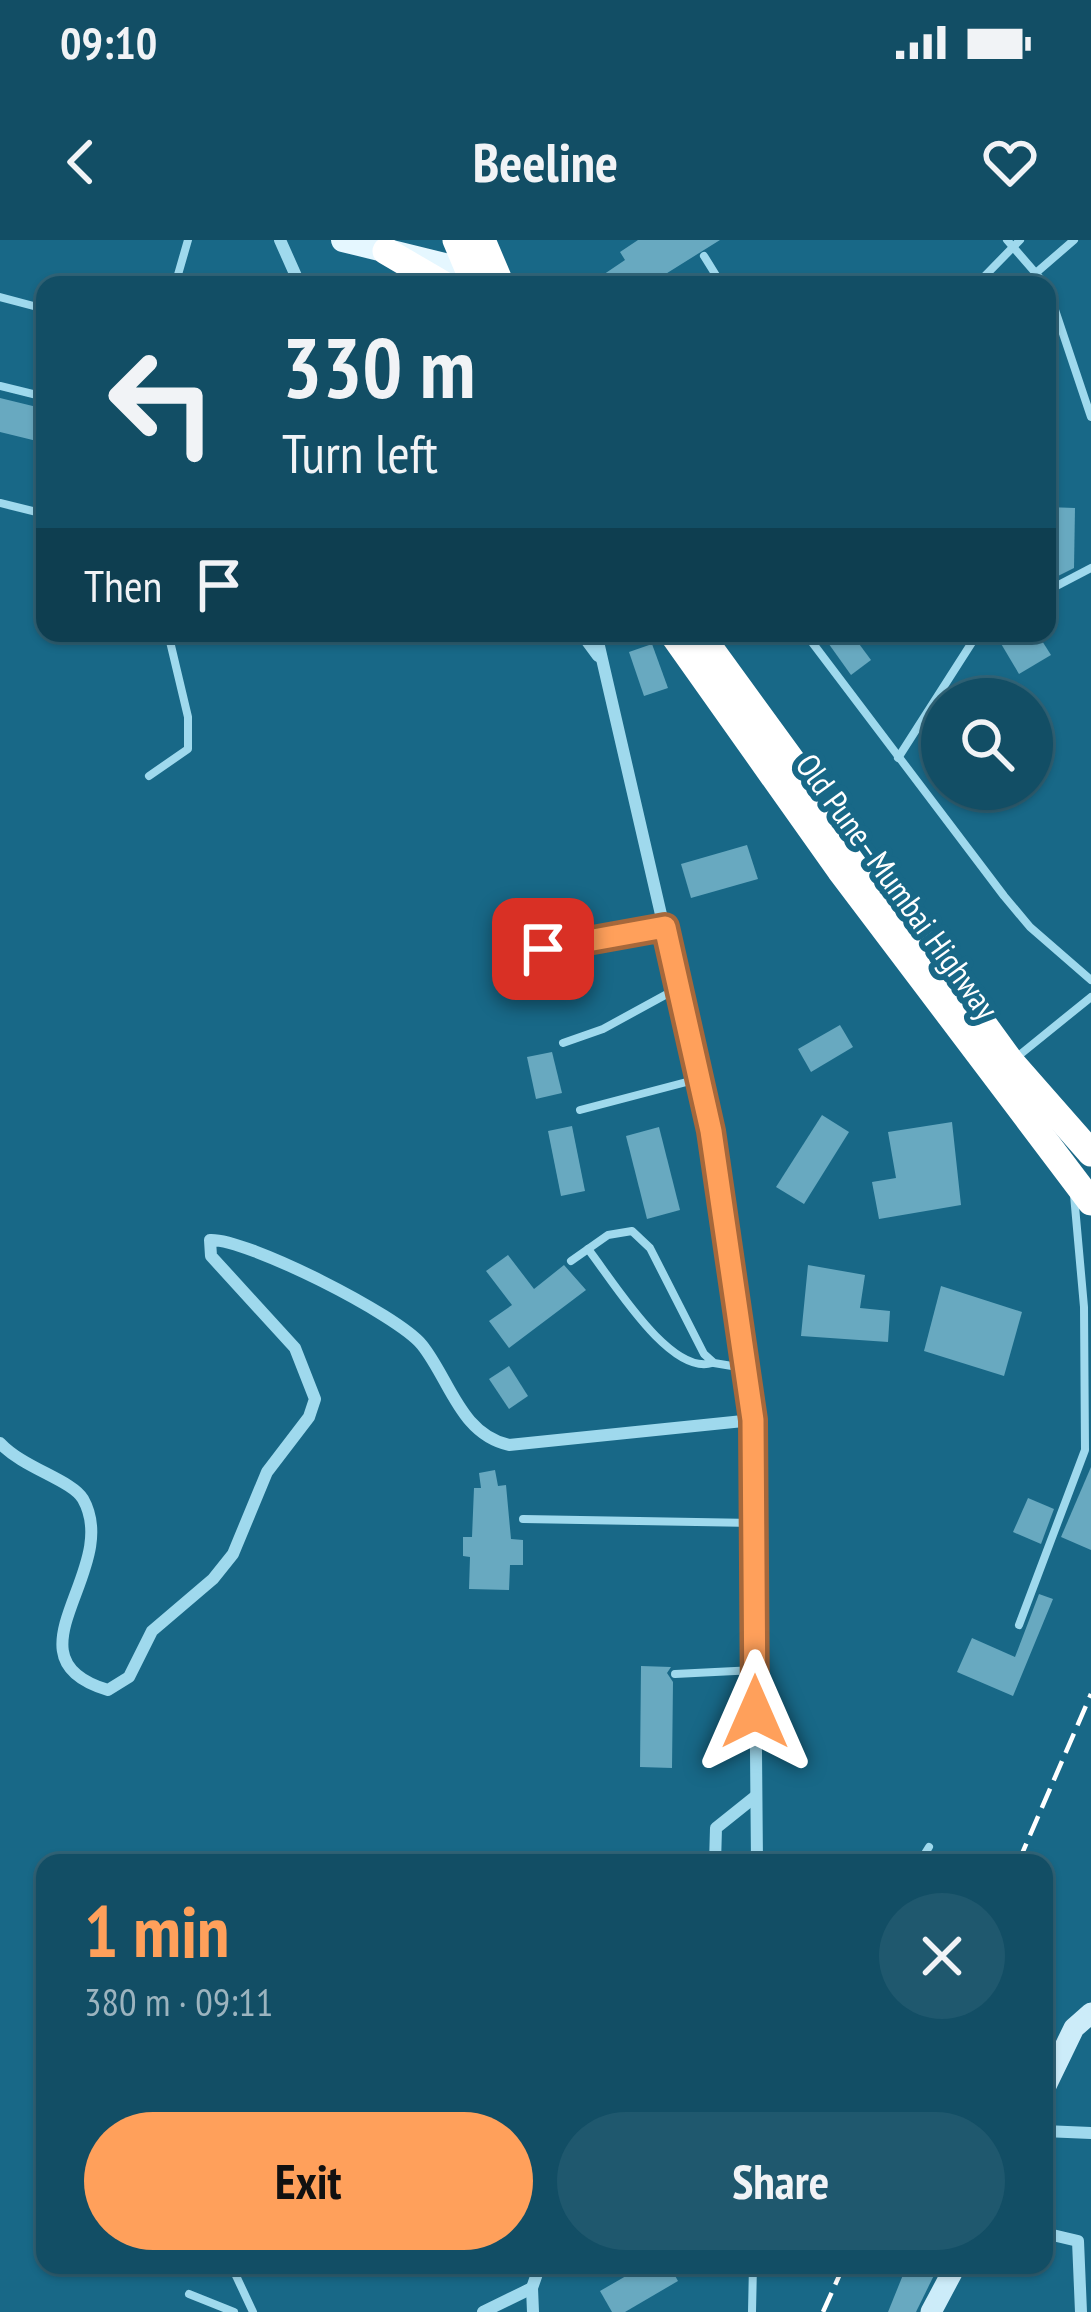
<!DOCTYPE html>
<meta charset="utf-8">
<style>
body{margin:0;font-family:"PT Sans Narrow",sans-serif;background:#1f586e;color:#f1f3f6;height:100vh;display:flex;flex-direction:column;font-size:45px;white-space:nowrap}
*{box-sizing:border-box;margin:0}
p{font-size:39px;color:#9cb4bf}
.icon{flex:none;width:66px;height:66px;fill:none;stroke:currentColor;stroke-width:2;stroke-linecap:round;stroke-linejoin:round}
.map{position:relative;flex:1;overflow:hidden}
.details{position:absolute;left:36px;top:1614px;width:1017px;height:420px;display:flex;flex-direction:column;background:#124e65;border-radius:24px;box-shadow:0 3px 9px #0004,0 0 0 3px #316579}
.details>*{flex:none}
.top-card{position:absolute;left:36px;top:36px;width:1020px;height:366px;border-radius:24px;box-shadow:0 3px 9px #0004,0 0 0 3px #316579;background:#124e65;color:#f1f3f6;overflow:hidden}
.tools{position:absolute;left:921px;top:438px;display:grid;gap:24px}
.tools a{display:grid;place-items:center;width:132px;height:132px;border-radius:50%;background:#124e65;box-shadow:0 3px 9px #0004,0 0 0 3px #316579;font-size:60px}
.pin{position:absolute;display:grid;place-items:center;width:102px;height:102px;color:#fff;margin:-51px;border-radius:24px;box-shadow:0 6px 18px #0006}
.me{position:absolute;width:132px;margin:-66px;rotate:0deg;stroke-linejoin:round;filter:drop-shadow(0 0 9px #0008)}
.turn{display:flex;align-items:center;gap:42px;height:252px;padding:0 48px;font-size:54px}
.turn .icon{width:156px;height:156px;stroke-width:2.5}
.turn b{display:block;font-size:84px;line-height:102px}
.then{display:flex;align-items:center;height:114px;padding:0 48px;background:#0003;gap:24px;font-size:45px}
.round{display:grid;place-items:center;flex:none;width:126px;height:126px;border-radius:63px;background:#1f586e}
.summary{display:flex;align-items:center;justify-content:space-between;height:204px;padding:0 48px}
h1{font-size:72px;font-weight:700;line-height:90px;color:#ffa05b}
.primary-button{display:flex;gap:24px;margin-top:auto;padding:24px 48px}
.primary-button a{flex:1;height:138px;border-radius:72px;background:#ffa05b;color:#111;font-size:48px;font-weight:700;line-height:138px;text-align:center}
.primary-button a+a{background:#1f586e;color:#f1f3f6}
.status{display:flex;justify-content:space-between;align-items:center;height:84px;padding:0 60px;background:#124e65;direction:ltr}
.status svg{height:33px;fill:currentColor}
header{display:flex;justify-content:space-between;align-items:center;height:156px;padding:0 48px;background:#124e65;font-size:54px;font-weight:700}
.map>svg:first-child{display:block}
.building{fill:#68a9c0}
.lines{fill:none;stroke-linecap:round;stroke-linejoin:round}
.lane{stroke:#9fd9ed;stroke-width:8}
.street{stroke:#9fd9ed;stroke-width:12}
.secondary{stroke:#ccecf9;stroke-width:21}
.primary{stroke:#e5f7ff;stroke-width:24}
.highway{stroke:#fff;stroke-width:27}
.rail{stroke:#fff;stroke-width:4.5;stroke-dasharray:21 9;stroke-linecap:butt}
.route-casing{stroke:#a6683b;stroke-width:30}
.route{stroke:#ffa05b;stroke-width:21}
.labels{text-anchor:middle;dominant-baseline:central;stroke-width:12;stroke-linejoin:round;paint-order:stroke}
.street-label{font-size:33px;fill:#fff;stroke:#186887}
</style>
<div class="status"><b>09:10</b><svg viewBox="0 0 49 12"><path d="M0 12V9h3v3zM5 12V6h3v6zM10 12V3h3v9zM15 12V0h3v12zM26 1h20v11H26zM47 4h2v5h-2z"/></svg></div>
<header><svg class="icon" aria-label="back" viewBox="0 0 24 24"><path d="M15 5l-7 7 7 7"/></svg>Beeline<svg class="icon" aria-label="heart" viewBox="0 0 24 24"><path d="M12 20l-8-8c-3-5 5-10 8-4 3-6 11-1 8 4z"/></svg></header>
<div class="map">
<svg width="1091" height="2072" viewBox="0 0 1091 2072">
<rect width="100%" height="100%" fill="#186887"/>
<!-- building -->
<g class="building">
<path d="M638 0H720L648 45H588L625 20 620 12Z"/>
<path d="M0 158 45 169V203L0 192Z"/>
<path d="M1047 267 1075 268 1074 328 1058 336H1047Z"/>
<path d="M821 393H851L871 420 851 435Z"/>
<path d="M1015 393H1037L1051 415 1019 434 1000 402Z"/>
<path d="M652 404 668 448 644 456 629 412Z"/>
<path d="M747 605 758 639 691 658 681 624Z"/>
<path d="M532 697 538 733 512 737 506 701Z"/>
<path d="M840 785 853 807 811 832 798 809Z"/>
<path d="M552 812 562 853 536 859 527 817Z"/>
<path d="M822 875 849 892 804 964 776 947Z"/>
<path d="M952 882 961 965 879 979 872 942 896 938 888 892Z"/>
<path d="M572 886 585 951 561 956 548 891Z"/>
<path d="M659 887 680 970 647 979 626 896Z"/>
<path d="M508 1015 534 1049 564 1025 586 1050 509 1108 489 1081 512 1065 486 1031Z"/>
<path d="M808 1025 865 1035 860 1068 890 1071 888 1102 801 1096Z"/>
<path d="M941 1046 1022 1072 1004 1136 924 1111Z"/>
<path d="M509 1126 528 1156 509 1169 489 1139Z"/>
<path d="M1091 1227V1310L1061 1297Z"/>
<path d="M495 1230 498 1246 506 1245 511 1299 523 1300V1325H510L509 1350 469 1349 470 1317 463 1316V1297H472L474 1248H481L479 1233Z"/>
<path d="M1028 1258 1054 1269 1041 1304 1013 1292Z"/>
<path d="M1039 1354 1053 1359 1013 1456 957 1432 972 1398 1015 1417Z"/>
<path d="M641 1426 671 1427 667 1433 673 1442 672 1528 640 1527Z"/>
<path d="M645 2025H669L678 2041 625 2072H612L600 2051Z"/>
<path d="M907 2025H939L916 2072H888Z"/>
</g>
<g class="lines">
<!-- lane -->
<g class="lane">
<path d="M1007 0 1046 45"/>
<path d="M704 16 722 45"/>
<path d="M1037 32 1074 0"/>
<path d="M175 45 188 0"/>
<path d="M976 45 1020 0"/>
<path d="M1047 46 1091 177"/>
<path d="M0 57 45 69"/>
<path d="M0 146 45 157"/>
<path d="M0 263 45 274"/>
<path d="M1047 351 1091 328"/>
<path d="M805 393 1004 656 1030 687 1091 740"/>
<path d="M898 518 978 393"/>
<path d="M149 536 188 509V477L168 393"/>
<path d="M543 709 664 687"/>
<path d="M563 803 603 789 678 748"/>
<path d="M1017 817 1091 757"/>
<path d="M580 870 698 839"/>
<path d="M588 1009C613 1041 670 1136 712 1123"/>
<path d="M571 1021 608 995 632 991 650 1008 704 1114 714 1123 744 1128"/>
<path d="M523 1279 754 1283"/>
<path d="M1019 1385 1085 1210 1084 1067 1074 955"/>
<path d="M675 1434 755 1430"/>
<path d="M919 1623 929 1607"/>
<path d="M231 2025 253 2072"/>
<path d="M189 2054 234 2072"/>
<path d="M752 2072 753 2025"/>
</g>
<!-- street -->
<g class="street">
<path d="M280 0 300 45"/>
<path d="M581 393 598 416"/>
<path d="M596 393 711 891 753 1180 757 1623"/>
<path d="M0 1203C23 1228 72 1240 83 1259 123 1330 0 1418 108 1450L129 1437 152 1391 213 1339 233 1314 267 1232 309 1177 315 1159 295 1108 211 1016 210 1000C246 998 398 1075 422 1105 450 1140 460 1194 509 1205L753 1180"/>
<path d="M715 1623 716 1588 756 1556"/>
<path d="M1044 1891 1091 1893"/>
<path d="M1044 1993 1078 2001 1081 2072"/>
<path d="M483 2072 532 2048"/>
<path d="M533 2072 532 2048 540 2025"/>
</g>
<!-- secondary -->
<g class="secondary">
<path d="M1044 1850 1074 1788 1091 1773"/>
<path d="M931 2072 956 2025"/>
</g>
<!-- primary -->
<path class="primary" d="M343 0 469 31 479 26"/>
<!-- highway -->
<g class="highway">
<path d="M456 0 475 45"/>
<path d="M482 0 501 45"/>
<path d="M386 11 444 45"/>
<path d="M672 393 840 630 1091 962"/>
<path d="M699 393 1011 822 1091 913"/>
</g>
<!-- rail -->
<g class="rail">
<path d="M1018 1623 1091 1454"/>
<path d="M823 2072 844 2025"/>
</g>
</g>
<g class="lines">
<defs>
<path id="route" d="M543 709 665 687 711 891 753 1180 755 1472"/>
</defs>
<!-- route casing -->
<use href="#route" class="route-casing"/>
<!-- route -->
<use href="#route" class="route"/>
</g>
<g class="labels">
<!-- street labels -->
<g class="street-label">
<text transform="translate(898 646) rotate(54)">Old Pune–Mumbai Highway</text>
</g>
</g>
</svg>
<div class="tools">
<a><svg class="icon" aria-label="search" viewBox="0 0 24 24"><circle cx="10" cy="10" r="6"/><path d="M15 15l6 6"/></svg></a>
</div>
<div class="pin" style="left:543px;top:709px;background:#d93025"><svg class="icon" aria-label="arrive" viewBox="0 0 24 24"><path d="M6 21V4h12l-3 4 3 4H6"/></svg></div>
<svg class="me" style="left:755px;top:1472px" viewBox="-20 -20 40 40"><path d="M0-17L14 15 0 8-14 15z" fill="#ffa05b" stroke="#fff" stroke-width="4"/></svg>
<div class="top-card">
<div class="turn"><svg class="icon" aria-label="left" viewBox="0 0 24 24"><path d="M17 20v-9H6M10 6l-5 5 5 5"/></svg><div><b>330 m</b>Turn left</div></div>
<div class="then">Then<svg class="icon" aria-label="arrive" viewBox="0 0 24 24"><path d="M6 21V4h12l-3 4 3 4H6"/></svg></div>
</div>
<section class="details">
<div class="summary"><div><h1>1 min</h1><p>380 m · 09:11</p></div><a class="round"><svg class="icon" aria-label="close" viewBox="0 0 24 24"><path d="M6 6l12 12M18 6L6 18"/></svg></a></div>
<div class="primary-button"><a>Exit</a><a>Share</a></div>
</section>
</div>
